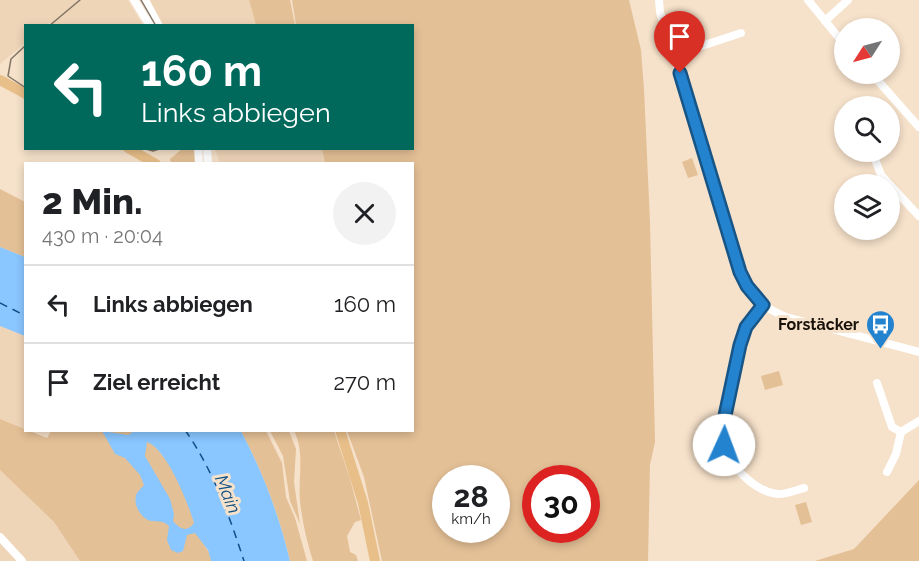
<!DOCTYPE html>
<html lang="de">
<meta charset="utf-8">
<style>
body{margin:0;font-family:Raleway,sans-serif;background:#f2f2f2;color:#202124;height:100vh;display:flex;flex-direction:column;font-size:22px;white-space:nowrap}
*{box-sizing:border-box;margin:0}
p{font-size:20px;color:#757577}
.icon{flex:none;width:33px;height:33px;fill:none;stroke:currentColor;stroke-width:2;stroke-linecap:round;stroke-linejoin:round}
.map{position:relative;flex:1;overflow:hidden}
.sheet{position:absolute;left:24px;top:162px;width:390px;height:270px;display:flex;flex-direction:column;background:#fff;border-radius:0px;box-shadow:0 3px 9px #0003}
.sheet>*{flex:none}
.top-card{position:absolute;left:24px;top:24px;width:390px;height:126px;border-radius:0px;box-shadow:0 3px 9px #0003;background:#00695c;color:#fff;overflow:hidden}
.needle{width:39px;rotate:234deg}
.buttons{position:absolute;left:834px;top:18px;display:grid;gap:12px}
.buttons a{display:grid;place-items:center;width:66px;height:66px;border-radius:50%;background:#fff;box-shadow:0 3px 9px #0003;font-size:30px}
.speed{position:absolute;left:432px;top:465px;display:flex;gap:12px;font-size:30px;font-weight:700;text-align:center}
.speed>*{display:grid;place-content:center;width:78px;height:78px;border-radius:50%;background:#fff;box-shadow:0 3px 9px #0003;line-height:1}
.speed small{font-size:15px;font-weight:400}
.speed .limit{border:9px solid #d22;background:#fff;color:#111}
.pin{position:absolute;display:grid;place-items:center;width:51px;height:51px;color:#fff;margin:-62px -26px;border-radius:50% 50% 50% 0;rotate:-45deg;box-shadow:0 0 6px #0007}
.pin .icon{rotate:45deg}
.me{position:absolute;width:66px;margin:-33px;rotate:2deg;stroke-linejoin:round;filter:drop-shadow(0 0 4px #0008)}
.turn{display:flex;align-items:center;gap:21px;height:126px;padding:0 18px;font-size:27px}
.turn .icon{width:78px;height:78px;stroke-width:2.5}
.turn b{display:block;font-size:42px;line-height:51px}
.round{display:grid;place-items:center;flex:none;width:63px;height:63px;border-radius:32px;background:#f2f2f2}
.headline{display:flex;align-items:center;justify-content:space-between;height:102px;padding:0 18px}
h1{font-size:36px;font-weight:800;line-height:45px}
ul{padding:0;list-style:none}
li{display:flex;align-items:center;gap:18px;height:78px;padding:0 18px;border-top:2px solid #e0e0e0}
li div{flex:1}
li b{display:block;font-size:22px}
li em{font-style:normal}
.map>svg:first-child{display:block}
.built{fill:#efd5b8}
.green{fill:#e4c096;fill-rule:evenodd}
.water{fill:#8ac6ff;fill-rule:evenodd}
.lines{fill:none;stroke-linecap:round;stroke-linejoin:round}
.ferry{stroke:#0e5084;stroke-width:1.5;stroke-dasharray:8 6;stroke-linecap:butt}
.minor{stroke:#fff;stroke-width:8}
.major{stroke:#e8bf89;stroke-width:10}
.tram{stroke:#827565;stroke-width:1.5}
.route-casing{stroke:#175587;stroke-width:15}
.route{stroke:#2483cf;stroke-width:10}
.labels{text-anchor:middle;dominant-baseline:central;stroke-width:6;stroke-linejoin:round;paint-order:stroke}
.poi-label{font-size:16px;font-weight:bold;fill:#181109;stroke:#f6e1ca;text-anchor:end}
.water-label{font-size:18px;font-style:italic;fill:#0e5084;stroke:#f6e1ca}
</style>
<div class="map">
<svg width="919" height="561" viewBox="0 0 919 561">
<rect width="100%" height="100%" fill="#f6e1ca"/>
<!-- built -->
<g class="built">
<path d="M0 0H128L143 25 53 26 50 22 46 25 26 26 25 43 0 64Z"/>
<path d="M147 0H249L256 25H162Z"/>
<path d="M215 149H322L325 163H220Z"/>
<path d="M0 326 25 336V429L0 419Z"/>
<path d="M0 470 54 522 80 561H0Z"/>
</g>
<!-- green -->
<g class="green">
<path d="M249 0H290L295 25H256Z"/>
<path d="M292 0H629L641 50 644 89 650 222 655 442 650 465 648 561H382L364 477 347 431 412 430V164L325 163 322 149 412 148V26L296 25ZM446 478H496V530H446ZM536 478H586V530H536Z"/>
<path d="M182 149H196L195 163H171L170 159Z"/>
<path d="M692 158 698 175 688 178 682 162Z"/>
<path d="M0 189 25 202V257L0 247Z"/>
<path d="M779 371 783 385 765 390 761 376Z"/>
<path d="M0 419 47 438 51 431H137L135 460 160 519 185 534 196 532 210 554 212 561H80L54 522 0 470Z"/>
<path d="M241 431H266L282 463 286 497 295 518 307 561H290C279 514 263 473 241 431Z"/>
<path d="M270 431H289L296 449 294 482 300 524 290 501 283 456Z"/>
<path d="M294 431H334L350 479 361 520 355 522 347 536 350 552 356 555 358 561H313C307 542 302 521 300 501 298 477 305 452 294 431Z"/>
<path d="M144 441C153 442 157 449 162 455 180 476 187 499 195 525L191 529 183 532 172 521 143 455Z"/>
<path d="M919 480V561H815L854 549Z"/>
<path d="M806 502 812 522 801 525 795 505Z"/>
</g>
<!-- water -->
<g class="water">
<path d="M0 247 25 257V336L0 326Z"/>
<path d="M136 430 241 431C263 473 279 515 290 561H211L208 550 195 533 187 535 183 551 178 553 171 550 167 540 169 526C162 520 159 522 151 521 140 518 132 503 137 493 139 490 142 488 144 485L140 475 125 458 115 454 102 431 128 435ZM147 442C167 449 188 503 194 523 187 533 180 529 173 521L174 514 170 499 145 456Z"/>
</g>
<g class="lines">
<!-- ferry -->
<g class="ferry">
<path d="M0 303 26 316"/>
<path d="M185 430C213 470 229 515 244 561"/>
</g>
<!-- minor -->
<g class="minor">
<path d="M134 0 150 26"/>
<path d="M145 0 159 26"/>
<path d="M659 0 660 12 740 272C750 295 763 308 786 317L919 352"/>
<path d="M808 0 844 44"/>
<path d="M825 21 848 0"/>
<path d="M674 55 741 33"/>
<path d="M872 74 919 127"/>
<path d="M198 148 199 164"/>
<path d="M207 148 208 164"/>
<path d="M875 159 881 175 889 184"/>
<path d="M890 185 919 216"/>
<path d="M763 305C757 312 750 319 746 327 737 345 720 428 724 446 730 467 755 491 777 494 785 495 796 490 804 488"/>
<path d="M877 383 892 427 901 432 919 421"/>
<path d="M887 472 896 454 901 432"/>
<path d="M0 537 22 561"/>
</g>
<!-- major -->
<g class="major">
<path d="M0 80 26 94"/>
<path d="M128 148 156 164"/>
<path d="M340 430 363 503 375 561"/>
</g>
<!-- tram -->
<g class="tram">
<path d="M141 0 156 26"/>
<path d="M49 26 80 0"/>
<path d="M26 45 11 59 8 76 26 88"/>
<path d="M143 148 153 151 162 148"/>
</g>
</g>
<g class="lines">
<defs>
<path id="route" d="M680 73 740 272 747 286 763 305 746 327 740 345 723 425 724 445"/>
</defs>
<!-- route casing -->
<use href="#route" class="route-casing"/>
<!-- route -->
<use href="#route" class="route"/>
</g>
<!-- icons -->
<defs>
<symbol id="bus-pin" viewBox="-11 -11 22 30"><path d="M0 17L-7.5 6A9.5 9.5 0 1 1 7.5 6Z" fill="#2483cf" stroke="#f6e1ca"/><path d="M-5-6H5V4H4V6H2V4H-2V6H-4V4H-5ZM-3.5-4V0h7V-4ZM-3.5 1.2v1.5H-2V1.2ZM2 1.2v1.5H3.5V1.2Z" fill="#fff"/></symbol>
</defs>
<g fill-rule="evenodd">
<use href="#bus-pin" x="864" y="308" width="33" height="45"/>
</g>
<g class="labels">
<!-- poi labels -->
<g class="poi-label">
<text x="859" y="324">Forstäcker</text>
</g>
<!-- water labels -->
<g class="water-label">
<text transform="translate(228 494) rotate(68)">Main</text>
</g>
</g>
</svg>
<div class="buttons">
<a><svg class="needle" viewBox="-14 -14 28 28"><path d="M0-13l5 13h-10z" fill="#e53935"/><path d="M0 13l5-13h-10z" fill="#757577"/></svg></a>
<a><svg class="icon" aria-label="search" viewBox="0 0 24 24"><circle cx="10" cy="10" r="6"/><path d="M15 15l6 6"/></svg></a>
<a><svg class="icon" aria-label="layers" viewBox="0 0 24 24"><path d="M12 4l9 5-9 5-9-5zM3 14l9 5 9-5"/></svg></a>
</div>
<div class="speed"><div>28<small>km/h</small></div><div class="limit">30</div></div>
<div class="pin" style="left:680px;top:73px;background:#d93025"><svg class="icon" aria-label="arrive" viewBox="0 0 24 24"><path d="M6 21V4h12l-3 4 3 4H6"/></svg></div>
<svg class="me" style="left:724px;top:445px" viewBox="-20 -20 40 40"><circle r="19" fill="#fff"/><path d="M0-13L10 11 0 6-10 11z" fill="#2483cf"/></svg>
<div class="top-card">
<div class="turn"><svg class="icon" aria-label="left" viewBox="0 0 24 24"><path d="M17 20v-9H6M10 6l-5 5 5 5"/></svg><div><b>160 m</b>Links abbiegen</div></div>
</div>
<section class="sheet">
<div class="headline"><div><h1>2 Min.</h1><p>430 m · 20:04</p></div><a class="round"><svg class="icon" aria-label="close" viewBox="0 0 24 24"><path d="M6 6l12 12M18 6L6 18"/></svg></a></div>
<ul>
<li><svg class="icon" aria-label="left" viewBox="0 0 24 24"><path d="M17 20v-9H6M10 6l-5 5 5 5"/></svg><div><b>Links abbiegen</b></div><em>160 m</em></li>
<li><svg class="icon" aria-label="arrive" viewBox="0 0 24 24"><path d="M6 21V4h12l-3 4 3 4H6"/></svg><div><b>Ziel erreicht</b></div><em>270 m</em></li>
</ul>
</section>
</div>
